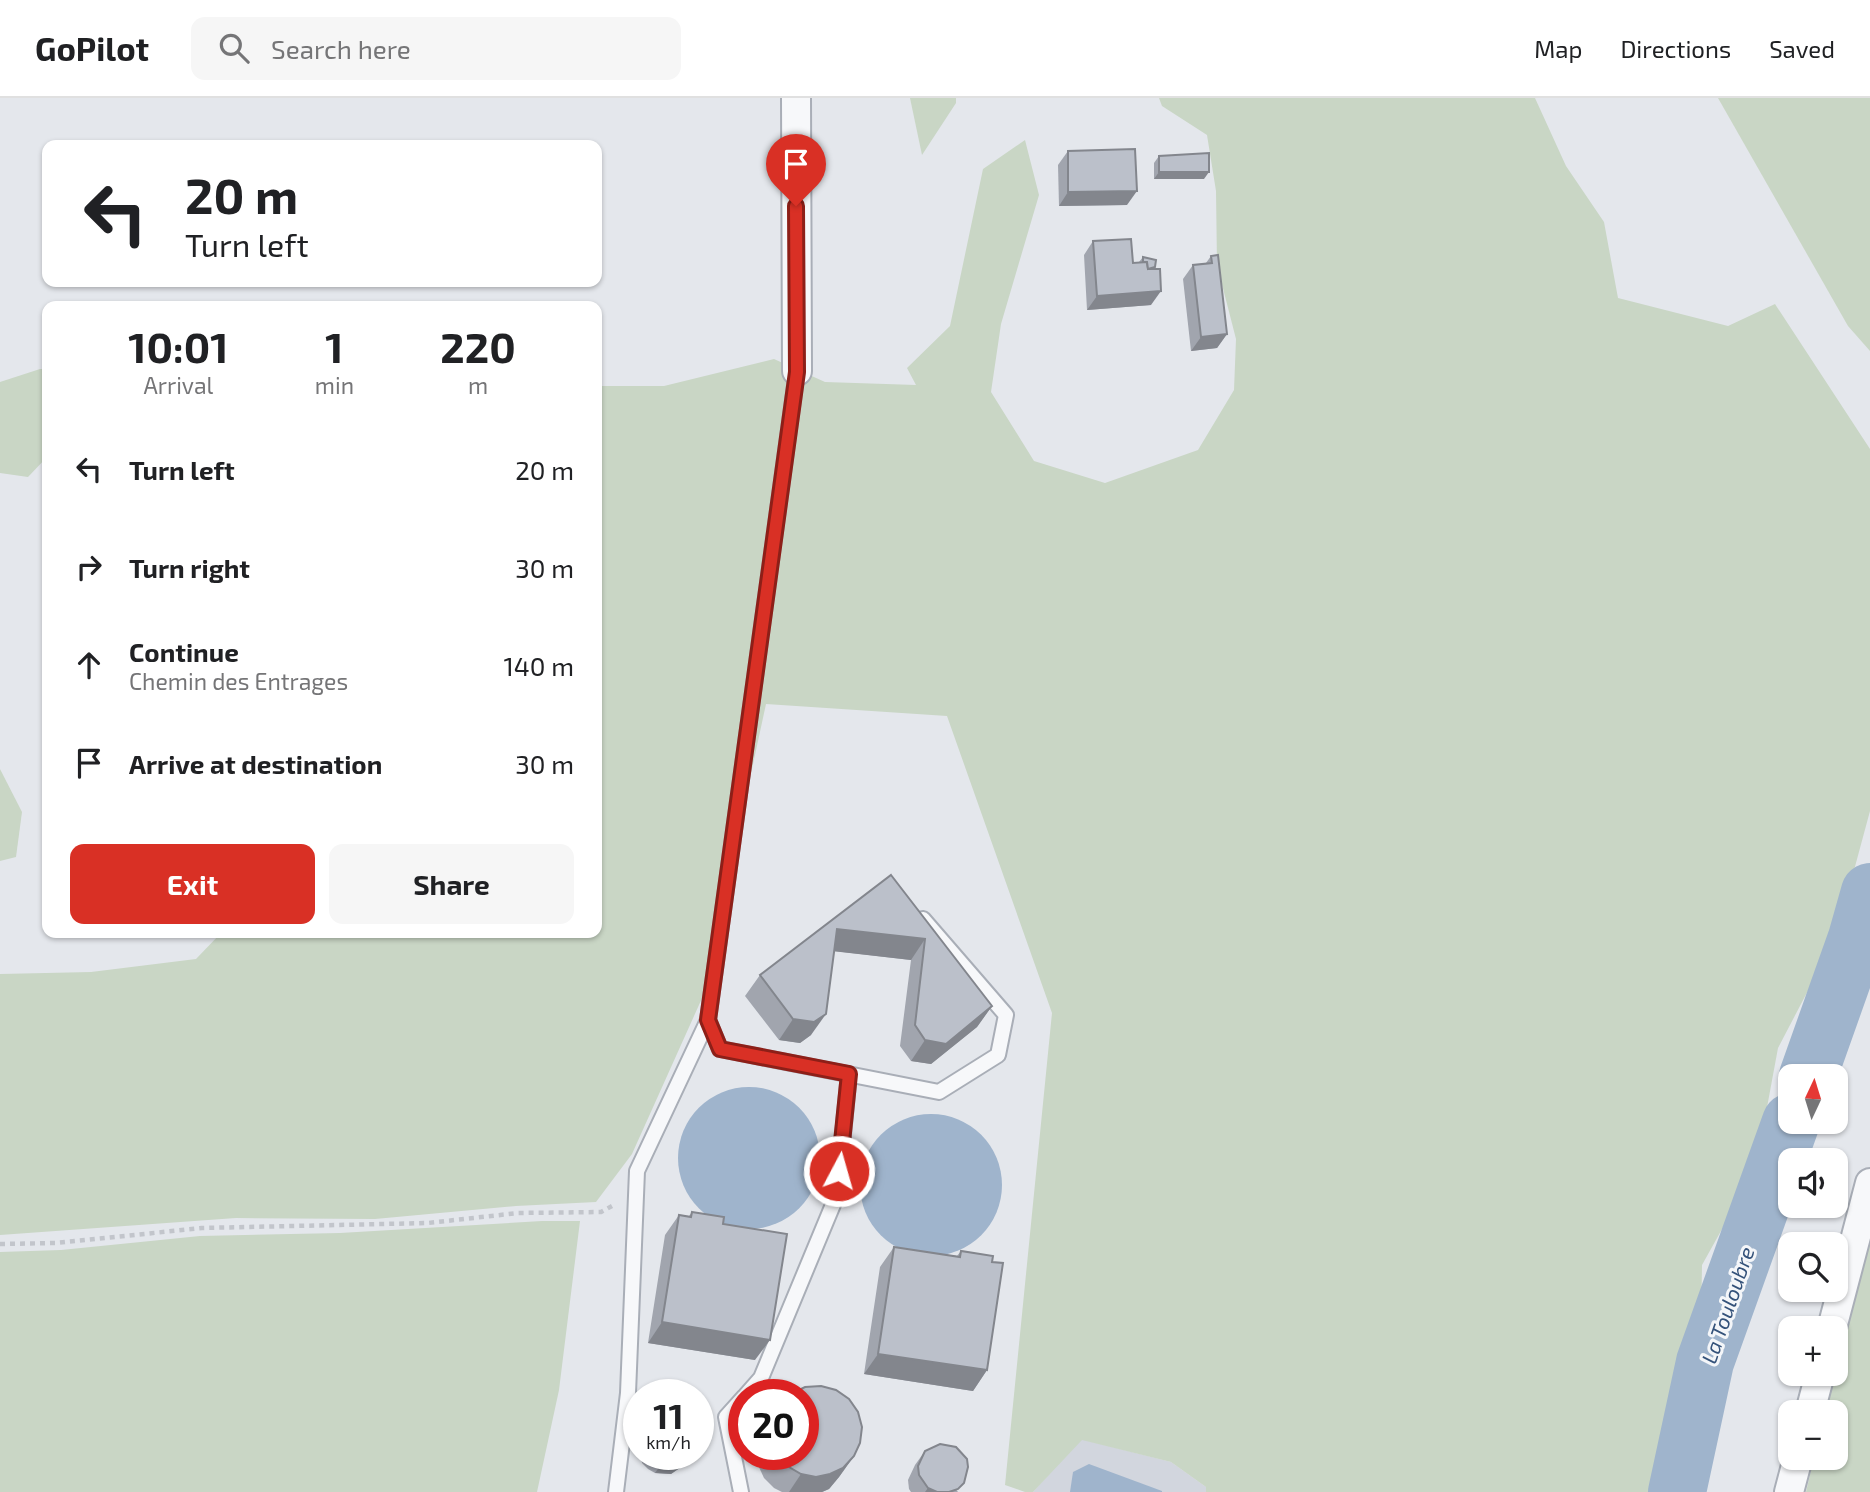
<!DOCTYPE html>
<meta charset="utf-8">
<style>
body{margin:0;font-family:"Exo 2",sans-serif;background:#f6f6f6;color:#202124;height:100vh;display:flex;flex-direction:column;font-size:26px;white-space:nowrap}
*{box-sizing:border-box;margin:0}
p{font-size:23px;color:#757577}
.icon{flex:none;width:38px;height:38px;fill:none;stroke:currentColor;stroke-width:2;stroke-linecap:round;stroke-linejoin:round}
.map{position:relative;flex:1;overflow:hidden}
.side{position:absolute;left:42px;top:203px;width:560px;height:637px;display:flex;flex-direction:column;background:#fff;border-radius:14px;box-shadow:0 2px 5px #0004}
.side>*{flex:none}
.banner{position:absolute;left:42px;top:42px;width:560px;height:147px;border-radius:14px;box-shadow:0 2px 5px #0004;background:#fff;color:#202124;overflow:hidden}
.needle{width:46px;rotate:4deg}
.tools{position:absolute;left:1778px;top:966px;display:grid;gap:14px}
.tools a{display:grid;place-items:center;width:70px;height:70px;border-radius:14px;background:#fff;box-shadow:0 2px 5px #0004;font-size:35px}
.speed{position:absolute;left:623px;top:1281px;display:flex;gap:14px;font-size:35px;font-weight:700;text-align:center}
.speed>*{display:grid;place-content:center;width:91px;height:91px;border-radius:50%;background:#fff;box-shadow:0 2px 5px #0004;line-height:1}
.speed small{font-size:18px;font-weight:400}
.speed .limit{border:10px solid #d22;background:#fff;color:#111}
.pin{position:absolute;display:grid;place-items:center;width:60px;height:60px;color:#fff;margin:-72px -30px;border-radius:50% 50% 50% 0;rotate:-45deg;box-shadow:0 0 7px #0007}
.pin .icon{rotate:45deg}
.me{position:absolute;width:77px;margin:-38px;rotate:6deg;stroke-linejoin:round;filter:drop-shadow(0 0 5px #0008)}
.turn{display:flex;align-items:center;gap:24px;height:147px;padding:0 28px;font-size:32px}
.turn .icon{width:91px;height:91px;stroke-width:2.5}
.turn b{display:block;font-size:49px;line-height:60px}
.eta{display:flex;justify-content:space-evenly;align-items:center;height:119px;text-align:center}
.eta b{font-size:42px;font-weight:700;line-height:49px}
.button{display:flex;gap:14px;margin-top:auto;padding:14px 28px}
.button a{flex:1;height:80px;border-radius:14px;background:#d93025;color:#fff;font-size:28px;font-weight:700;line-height:80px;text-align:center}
.button a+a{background:#f6f6f6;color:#202124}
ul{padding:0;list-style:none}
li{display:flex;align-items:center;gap:21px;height:98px;padding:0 28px}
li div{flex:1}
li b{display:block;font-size:26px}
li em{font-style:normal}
header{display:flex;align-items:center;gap:42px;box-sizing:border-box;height:98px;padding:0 35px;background:#fff;border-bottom:2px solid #e0e0e0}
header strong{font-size:33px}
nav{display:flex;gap:38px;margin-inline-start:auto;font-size:24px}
.search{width:490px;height:63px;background:#f6f6f6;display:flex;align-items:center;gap:18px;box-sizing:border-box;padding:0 24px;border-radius:14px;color:#757577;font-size:26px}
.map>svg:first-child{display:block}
.built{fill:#d2d6de}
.green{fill:#c9d6c5}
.water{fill:#9fb4cc}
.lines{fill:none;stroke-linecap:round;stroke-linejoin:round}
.river{stroke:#9fb4cc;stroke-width:58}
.service-casing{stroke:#a9aeb7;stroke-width:18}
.minor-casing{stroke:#a9aeb7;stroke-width:32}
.path{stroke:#c2c5cb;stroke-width:4.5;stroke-dasharray:5 5;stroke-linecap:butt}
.service{stroke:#f7f8fa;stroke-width:14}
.minor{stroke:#f7f8fa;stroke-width:28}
.wall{fill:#a1a5ae}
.shaded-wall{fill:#83868d}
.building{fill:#bbc0ca;stroke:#83868d;stroke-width:2}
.route-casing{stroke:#8d1f18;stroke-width:18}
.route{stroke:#d93025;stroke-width:12}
.labels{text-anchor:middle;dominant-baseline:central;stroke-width:6;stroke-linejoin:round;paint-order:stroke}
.water-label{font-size:21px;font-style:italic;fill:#34527a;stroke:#f4f6f9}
</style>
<header>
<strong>GoPilot</strong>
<div class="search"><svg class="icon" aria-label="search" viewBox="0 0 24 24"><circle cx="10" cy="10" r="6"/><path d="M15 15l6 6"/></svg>Search here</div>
<nav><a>Map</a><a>Directions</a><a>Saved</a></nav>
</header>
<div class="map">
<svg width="1870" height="1394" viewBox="0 0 1870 1394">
<rect width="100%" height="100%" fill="#e4e7ec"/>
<!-- built -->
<path class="built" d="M1081 1341 1171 1364 1206 1389V1394H1033Z"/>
<!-- green -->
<g class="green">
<path d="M910 0H956V5L922 57Z"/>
<path d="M1159 0H1535L1566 68 1604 124 1618 200 1728 228 1775 206 1870 351V713L1836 839 1778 950 1763 1031 1746 1088 1702 1167 1701 1227 1676 1307 1660 1394H1206V1389L1171 1364 1082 1342 1033 1394H1025L1005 1387 1052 915 947 618 766 606 703 898 632 1056 596 1104 516 1108 375 1121 236 1120 0 1137V876L91 874 196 861 221 835H597V288H664L774 261 825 284 916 287 907 270 950 228 983 71 1025 42 1039 97 1001 226 991 294 1034 363 1105 385 1198 352 1234 292 1236 241 1217 167 1216 93 1207 37 1162 8Z"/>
<path d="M1718 0H1870V253L1848 228Z"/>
<path d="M40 271H47V359L28 379 0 375V284Z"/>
<path d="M0 671 22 714 16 759 0 763Z"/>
<path d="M542 1123H580L559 1292 537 1394H0V1154L61 1152 200 1138 340 1135Z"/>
<path d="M1870 1128V1394H1806L1814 1360H1836V1314H1824L1833 1276H1836V1265Z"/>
</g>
<!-- water -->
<g class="water">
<circle cx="749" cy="1060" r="71"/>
<circle cx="931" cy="1087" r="71"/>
<path d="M1089 1366 1162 1393V1394H1070L1073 1374Z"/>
</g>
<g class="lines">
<!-- river -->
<g class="river">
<path d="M1808 978 1857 840 1870 794"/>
<path d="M1677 1394 1705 1264 1791 1024"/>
</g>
<defs>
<g id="service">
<path d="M708 922 720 951 939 994 998 957 1006 917 923 821"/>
<path d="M746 1297 761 1280 837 1097 849 976"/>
<path d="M616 1394 628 1295 637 1073 708 922 797 273"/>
<path d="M741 1394 726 1319 744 1299"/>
</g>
<g id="minor">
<path d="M796 0 797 273"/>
<path d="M1832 1230 1870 1085"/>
<path d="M1810 1314 1820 1276"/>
<path d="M1789 1394 1798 1360"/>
</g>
</defs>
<!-- service casing -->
<use href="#service" class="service-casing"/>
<!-- minor casing -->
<use href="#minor" class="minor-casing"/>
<!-- path -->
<path class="path" d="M0 1146 56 1145 202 1130 428 1125 518 1115 601 1114 612 1108"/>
<!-- service -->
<use href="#service" class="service"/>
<!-- minor -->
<use href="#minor" class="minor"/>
</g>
<!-- wall -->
<g class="wall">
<path d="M1068 53 1127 107 1059 108 1058 67Z"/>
<path d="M1159 58 1204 81H1154V65Z"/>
<path d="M1093 143 1133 165 1139 164 1143 159 1153 171 1151 207 1087 212 1084 157Z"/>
<path d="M1211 158 1227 236 1217 250 1191 253 1183 181 1193 167 1206 165Z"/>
<path d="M891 777 992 908 977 929 931 966 911 963 900 948 911 862 834 853 811 937 800 945 779 942 745 898 760 877Z"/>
<path d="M692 1114 723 1126 755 1262 648 1245 665 1137 679 1117 689 1118Z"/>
<path d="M894 1149 957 1158 961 1153 987 1272 973 1293 864 1276 880 1169Z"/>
<path d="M925 1353 958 1394H911L909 1391 908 1382 915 1367Z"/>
<path d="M641 1356H692L684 1367 671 1376 655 1375 648 1371 642 1365Z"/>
<path d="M757 1356H803L854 1358 839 1379 829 1391 822 1394H782L774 1390 764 1380 758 1367Z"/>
</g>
<!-- shaded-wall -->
<g class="shaded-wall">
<path d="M1159 74H1209L1204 81H1154Z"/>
<path d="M1137 93 1127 107 1059 108 1068 94Z"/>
<path d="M1161 193 1151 207 1087 212 1097 198Z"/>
<path d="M1227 236 1217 250 1191 253 1201 239Z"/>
<path d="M837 831 925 841 911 862 823 852Z"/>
<path d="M992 908 977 929 931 966 911 963 925 942Z"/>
<path d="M826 916 811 937 800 945 779 942 793 921Z"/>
<path d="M662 1224 770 1242 755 1262 648 1245Z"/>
<path d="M878 1256 987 1272 973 1293 864 1276Z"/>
<path d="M692 1356 684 1367 671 1376 655 1375 665 1361Z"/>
<path d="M854 1358 839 1379 829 1391 822 1394H789L801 1376Z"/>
<path d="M928 1390 937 1394H925Z"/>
</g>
<!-- building -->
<g class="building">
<path d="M1135 51 1137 93 1068 94V53Z"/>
<path d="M1209 55V74H1159V58Z"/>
<path d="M1131 141 1133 165 1147 164 1148 171H1160L1161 193 1097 198 1093 143Z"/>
<path d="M1218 157 1227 236 1201 239 1193 167 1212 165 1211 158Z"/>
<path d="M1143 159 1156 162 1155 169 1148 171 1147 164H1143Z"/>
<path d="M891 777 992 908 946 946 925 942 915 927 925 841 837 831 826 916 814 924 793 921 760 877Z"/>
<path d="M692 1114 724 1119 723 1126 787 1136 770 1242 662 1224 679 1117 691 1119Z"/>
<path d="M894 1149 960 1159 961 1153 993 1158 992 1164 1003 1165 987 1272 878 1256Z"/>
<path d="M821 1288 836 1292 849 1301 858 1314 862 1329 860 1345 854 1358 843 1370 830 1376 816 1379 801 1376 789 1369 778 1356H803V1297H789L805 1289Z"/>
<path d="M940 1346 956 1349 967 1361 968 1369 964 1385 958 1391 949 1394H937L928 1390 919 1377 918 1368 925 1353Z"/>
<path d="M657 1356H689L680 1362 665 1361Z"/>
</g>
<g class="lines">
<defs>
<path id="route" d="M796 108 797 274 708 922 720 951 849 976 839 1073"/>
</defs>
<!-- route casing -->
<use href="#route" class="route-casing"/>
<!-- route -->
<use href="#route" class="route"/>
</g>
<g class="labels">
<!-- water labels -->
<g class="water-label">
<text transform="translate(1727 1207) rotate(-71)">La Touloubre</text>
</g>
</g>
</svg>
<div class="tools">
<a><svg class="needle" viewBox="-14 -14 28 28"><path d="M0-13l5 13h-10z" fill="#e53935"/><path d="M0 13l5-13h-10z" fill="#757577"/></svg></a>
<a><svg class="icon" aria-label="sound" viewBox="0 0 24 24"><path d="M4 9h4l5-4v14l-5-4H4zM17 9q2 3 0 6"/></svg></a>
<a><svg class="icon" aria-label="search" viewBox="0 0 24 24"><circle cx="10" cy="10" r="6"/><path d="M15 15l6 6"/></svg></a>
<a>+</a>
<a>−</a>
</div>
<div class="speed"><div>11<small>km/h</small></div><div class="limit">20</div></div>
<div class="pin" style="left:796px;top:108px;background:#d93025"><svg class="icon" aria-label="arrive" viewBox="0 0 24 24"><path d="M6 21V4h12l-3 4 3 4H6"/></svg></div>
<svg class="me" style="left:839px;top:1073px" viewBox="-20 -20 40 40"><circle r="17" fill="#d93025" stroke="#fff" stroke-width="3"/><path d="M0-11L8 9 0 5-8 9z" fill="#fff"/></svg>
<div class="banner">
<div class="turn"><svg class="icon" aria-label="left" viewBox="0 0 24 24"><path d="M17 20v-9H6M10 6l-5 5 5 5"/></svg><div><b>20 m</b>Turn left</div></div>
</div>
<section class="side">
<div class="eta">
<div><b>10:01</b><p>Arrival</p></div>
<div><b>1</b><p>min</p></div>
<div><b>220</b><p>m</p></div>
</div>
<ul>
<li><svg class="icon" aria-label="left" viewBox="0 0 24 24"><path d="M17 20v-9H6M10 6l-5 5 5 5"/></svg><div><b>Turn left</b></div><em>20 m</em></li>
<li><svg class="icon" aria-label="right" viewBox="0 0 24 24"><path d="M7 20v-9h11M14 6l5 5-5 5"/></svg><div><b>Turn right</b></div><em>30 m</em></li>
<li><svg class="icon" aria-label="ahead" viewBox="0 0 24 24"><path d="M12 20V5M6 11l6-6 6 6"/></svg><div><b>Continue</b><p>Chemin des Entrages</p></div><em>140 m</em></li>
<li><svg class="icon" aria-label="arrive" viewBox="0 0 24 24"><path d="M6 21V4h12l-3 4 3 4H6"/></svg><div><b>Arrive at destination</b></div><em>30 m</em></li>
</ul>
<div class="button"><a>Exit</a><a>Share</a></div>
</section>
</div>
